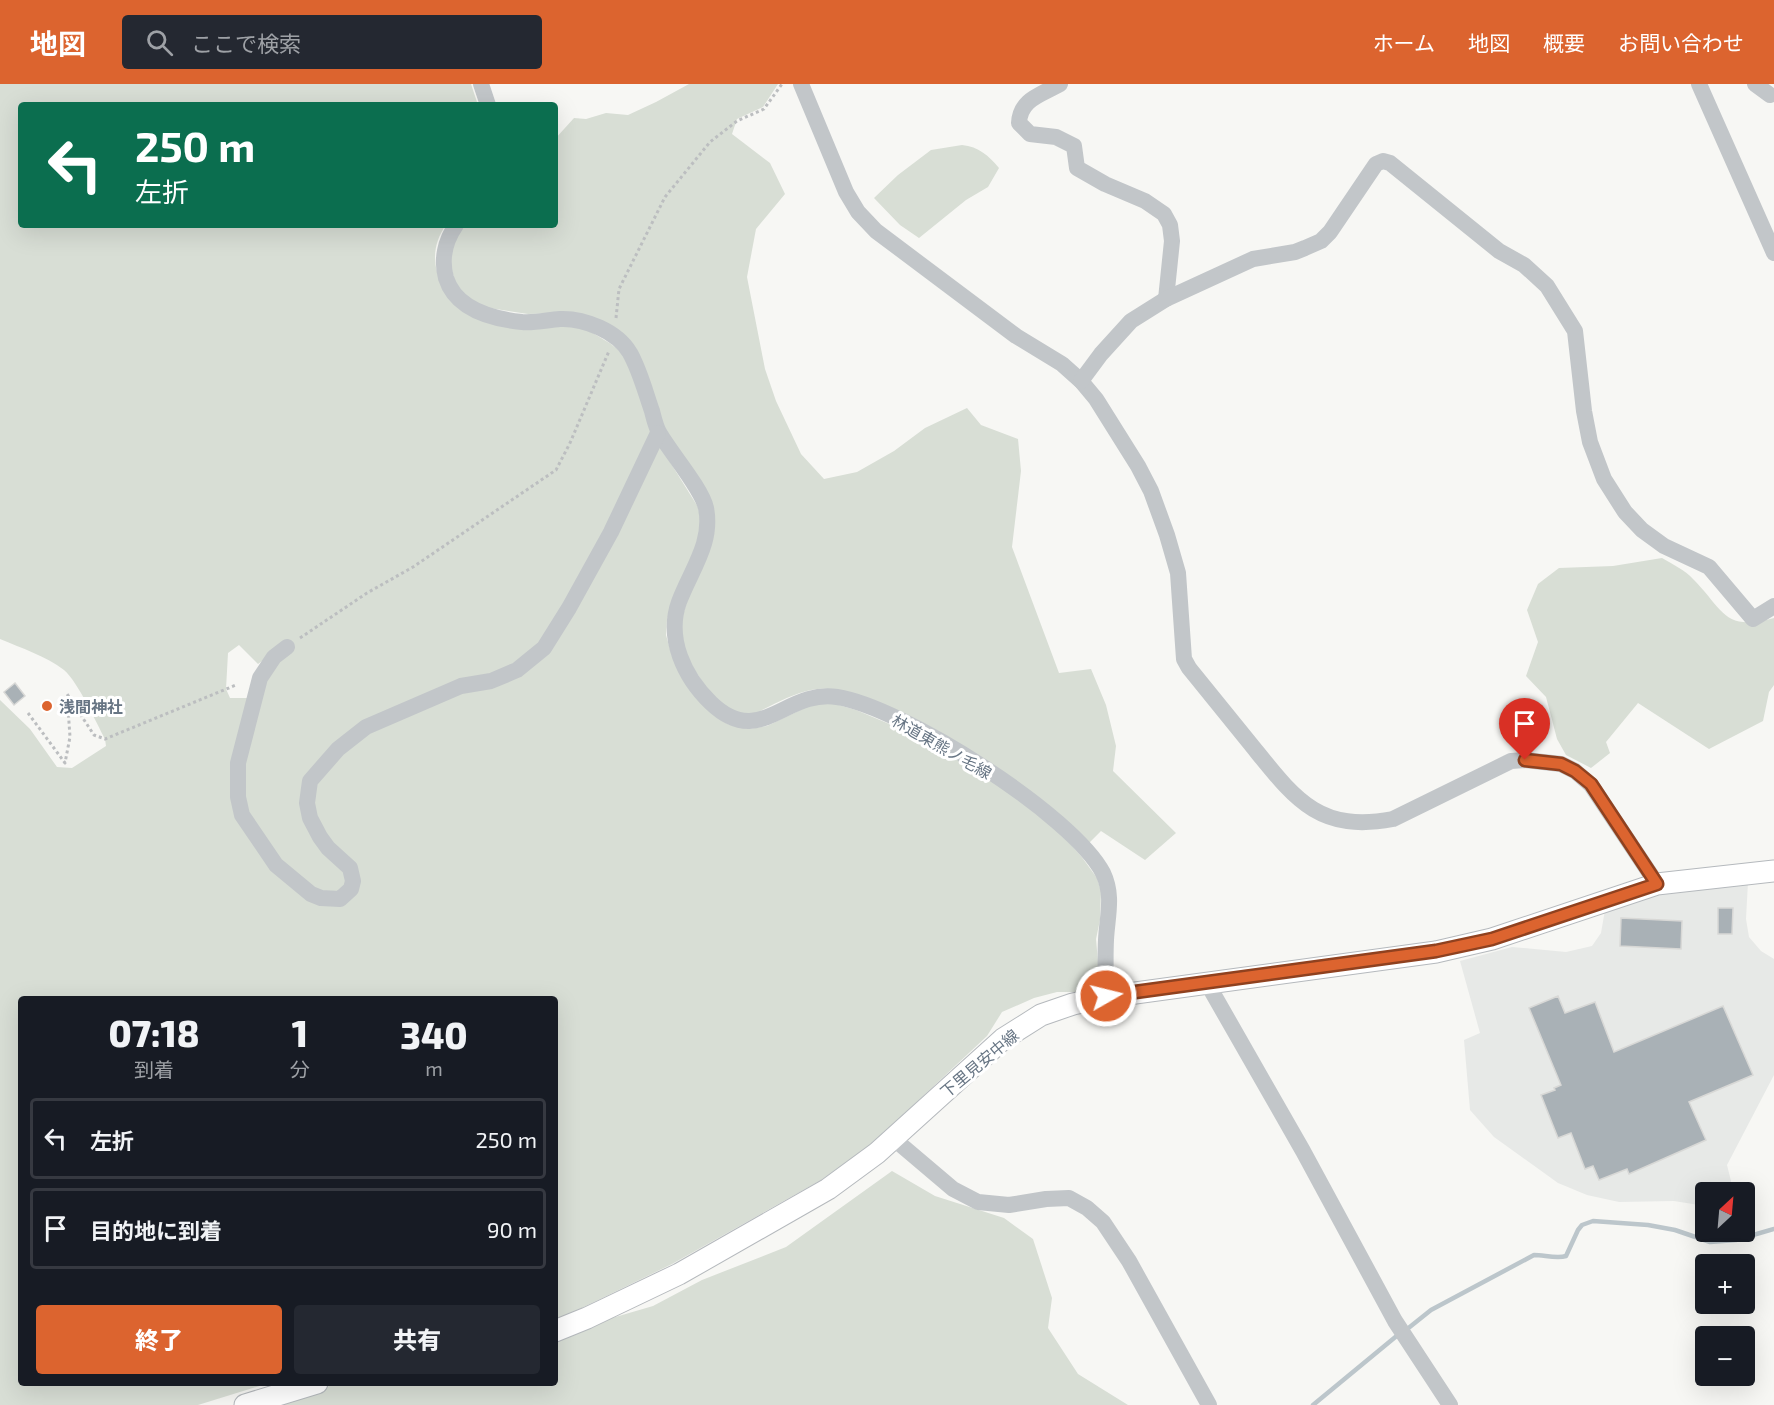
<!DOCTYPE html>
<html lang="ja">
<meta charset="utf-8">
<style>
body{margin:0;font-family:"Exo 2","Noto Sans JP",sans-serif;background:#242831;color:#f1f3f6;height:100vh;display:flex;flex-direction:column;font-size:22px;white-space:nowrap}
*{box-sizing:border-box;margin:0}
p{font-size:20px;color:#9ea1a6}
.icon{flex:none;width:33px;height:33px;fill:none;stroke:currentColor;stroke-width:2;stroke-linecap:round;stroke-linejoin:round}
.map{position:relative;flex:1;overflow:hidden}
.side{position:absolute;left:18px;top:912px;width:540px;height:390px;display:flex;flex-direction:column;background:#171b24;border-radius:6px;box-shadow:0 6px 24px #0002}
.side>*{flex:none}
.hud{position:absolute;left:18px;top:18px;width:540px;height:126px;border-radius:6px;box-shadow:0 6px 24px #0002;background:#0b6e4f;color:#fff;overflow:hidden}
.needle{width:39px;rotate:26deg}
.buttons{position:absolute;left:1695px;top:1098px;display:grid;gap:12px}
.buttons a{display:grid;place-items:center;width:60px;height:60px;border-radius:6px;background:#171b24;box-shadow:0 6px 24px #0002;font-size:30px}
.pin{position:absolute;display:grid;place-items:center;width:51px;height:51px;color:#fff;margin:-62px -26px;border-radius:50% 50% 50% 0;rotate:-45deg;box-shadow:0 0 6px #0007}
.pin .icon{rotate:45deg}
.me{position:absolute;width:66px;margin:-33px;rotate:82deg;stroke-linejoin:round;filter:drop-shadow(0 0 4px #0008)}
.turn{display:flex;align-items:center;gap:21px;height:126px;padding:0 18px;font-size:27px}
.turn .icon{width:78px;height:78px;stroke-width:2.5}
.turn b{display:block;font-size:42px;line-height:51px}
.eta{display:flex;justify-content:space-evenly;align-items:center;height:102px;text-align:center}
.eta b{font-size:36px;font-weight:800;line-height:42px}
.primary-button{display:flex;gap:12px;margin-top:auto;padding:12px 18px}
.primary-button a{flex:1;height:69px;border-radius:6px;background:#dc642f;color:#fff;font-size:24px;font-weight:800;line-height:69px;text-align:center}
.primary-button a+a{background:#242831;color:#f1f3f6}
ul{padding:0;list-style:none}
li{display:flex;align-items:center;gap:18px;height:81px;margin:0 12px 9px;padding:0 6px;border:3px solid #363941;border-radius:6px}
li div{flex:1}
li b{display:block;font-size:22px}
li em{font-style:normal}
header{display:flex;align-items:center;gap:36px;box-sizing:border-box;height:84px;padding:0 30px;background:#dc642f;color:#fff}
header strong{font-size:28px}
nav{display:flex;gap:33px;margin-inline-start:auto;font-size:21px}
.search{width:420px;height:54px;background:#242831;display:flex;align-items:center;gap:15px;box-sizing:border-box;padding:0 21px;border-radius:6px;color:#9ea1a6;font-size:22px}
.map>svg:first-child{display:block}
.built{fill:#e7e9e7}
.green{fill:#d8ded5;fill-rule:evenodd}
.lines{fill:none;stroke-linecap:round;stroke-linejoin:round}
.stream{stroke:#bcc6cb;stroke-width:4.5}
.building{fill:#a9b1b6;stroke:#d8d8d6;stroke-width:1.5}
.major-casing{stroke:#b5b9bd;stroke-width:23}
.path{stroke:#bcbec0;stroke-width:3;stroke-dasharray:3 3;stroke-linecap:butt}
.minor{stroke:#c2c6c9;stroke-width:16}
.major{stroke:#fff;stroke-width:21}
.route-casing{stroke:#8f411f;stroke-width:15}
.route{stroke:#dc642f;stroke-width:10}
.poi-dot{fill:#dc642f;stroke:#fff;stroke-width:2}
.labels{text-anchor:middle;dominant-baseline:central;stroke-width:6;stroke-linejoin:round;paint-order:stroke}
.poi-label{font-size:16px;font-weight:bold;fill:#677584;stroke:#fff;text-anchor:start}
.street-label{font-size:16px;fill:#677584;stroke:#fff}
</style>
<header>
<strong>地図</strong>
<div class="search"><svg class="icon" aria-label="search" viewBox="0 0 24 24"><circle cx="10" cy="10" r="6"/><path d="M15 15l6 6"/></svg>ここで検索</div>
<nav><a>ホーム</a><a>地図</a><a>概要</a><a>お問い合わせ</a></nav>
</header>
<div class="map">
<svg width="1774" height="1321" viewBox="0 0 1774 1321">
<rect width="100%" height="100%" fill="#f7f7f4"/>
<!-- built -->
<path class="built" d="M1748 798 1746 835 1749 853 1761 867 1774 875V991L1727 1081 1731 1097 1730 1108H1706L1705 1122 1674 1117 1619 1118 1587 1111 1558 1099 1494 1053 1470 1026 1464 956 1480 949 1460 877 1512 863 1566 868 1592 862 1601 849 1605 826 1659 809Z"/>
<!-- green -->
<g class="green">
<path d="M0 0H471L478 21H21V141H446C428 166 434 193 451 216L564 242 583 243 611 260 624 271 660 362 698 423 701 439 699 459 667 535 666 551 672 572 706 622 727 640 749 645 767 642 813 620H835L856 626 918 652 974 685 1020 716 1062 751 1081 772 1097 794 1101 807 1100 836 1096 855 1099 889 1094 900 1083 908H1057L1034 914 1002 928 987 952 870 1062 821 1096 672 1180 555 1237V915H21V1299H269L198 1321H0V616L30 645 57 683 72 684 106 662 105 655C96 638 78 598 64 586 46 572 21 564 0 555ZM285 560 248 614H230L226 605 228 569 239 561 258 580Z"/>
<path d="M689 0H778L763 23 737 35 732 50 770 79 785 110 756 145 747 193 765 285 776 317 801 370 824 395 857 388 894 367 925 344 967 324 981 341 1018 355 1021 387 1012 463 1059 589 1091 585 1106 621 1116 662 1113 687 1176 749 1145 776 1101 747 1089 759C1019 704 951 641 864 614 846 608 830 602 811 606 793 609 765 625 748 633L734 628 713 614 683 568 681 537 713 435 663 342 633 262 563 229 528 230 483 223 458 208 448 172 463 141H555V55L574 34 586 35 606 29 628 31 656 18Z"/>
<path d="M962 61C979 63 988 71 999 84L988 103 966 116 919 154 900 141 874 114 898 91 931 66Z"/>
<path d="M1662 474C1672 480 1685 486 1693 495 1724 526 1723 548 1774 534V601L1769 608 1763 637 1709 665 1638 619 1606 658 1610 669 1591 684 1566 671 1557 655 1546 613 1526 592 1538 558 1527 526 1538 500 1559 484 1613 482Z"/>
<path d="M892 1087 935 1112 1004 1134 1033 1155 1052 1214 1048 1244 1078 1290 1128 1321H274L329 1302 349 1299H555V1258L588 1241 653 1222 702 1196 786 1163Z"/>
</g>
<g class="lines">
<!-- stream -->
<g class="stream">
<path d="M1406 1246 1431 1226 1534 1171C1544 1171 1557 1175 1566 1172L1578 1146 1582 1141 1593 1137 1648 1141 1675 1146 1710 1158 1736 1156 1774 1145"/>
<path d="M1313 1321 1399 1250"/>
</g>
</g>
<!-- building -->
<g class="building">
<path d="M15 599 25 612 14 621 4 608Z"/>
<path d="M1718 824H1733L1732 850H1718Z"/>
<path d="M1621 834 1682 837 1681 865 1620 862Z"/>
<path d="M1558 912 1565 929 1595 918 1614 968 1723 922 1753 991 1689 1018 1706 1056 1629 1090 1627 1085 1599 1096 1593 1082 1585 1085 1571 1049 1558 1054 1541 1011 1555 1006 1554 1004 1561 1001 1529 924Z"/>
</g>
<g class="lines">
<defs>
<g id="major">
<path d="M555 1247 587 1234 679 1190 828 1105 877 1069 1003 955 1041 931 1073 920 1106 913 1436 868 1492 855 1657 800 1774 787"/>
<path d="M245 1321 317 1299"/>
</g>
</defs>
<!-- major casing -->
<use href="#major" class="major-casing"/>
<!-- path -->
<g class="path">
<path d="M616 234 619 205 665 113 710 58 737 37 764 25 782 0"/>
<path d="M300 554 367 509 413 483 556 386 570 359 609 267"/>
<path d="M28 629 65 679 70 653 67 610 94 651 105 655 236 601"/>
</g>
<!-- minor -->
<g class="minor">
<path d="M481 0 488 21"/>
<path d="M801 0 846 108 858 128 876 147 1016 252 1062 280 1081 297 1096 315 1138 382 1151 407 1167 451 1178 489 1184 575 1189 584C1210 610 1232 637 1253 663 1295 715 1319 749 1393 735L1511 677 1525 676 1561 680 1575 687 1591 701 1657 800"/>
<path d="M1060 0C1041 11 1020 15 1019 39L1030 50 1056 53 1074 62 1077 84 1105 100 1145 117 1164 130 1170 141 1172 157 1166 215"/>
<path d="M1699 0 1774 169"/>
<path d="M1755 0 1770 11"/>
<path d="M456 141C445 157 441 176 446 194 456 226 493 235 522 238 535 239 547 236 560 235 584 234 617 247 630 269 640 287 645 307 652 327 654 335 656 344 660 350 671 369 702 405 706 424 713 459 691 486 679 518 666 554 684 593 711 619 760 666 785 605 837 613 902 623 1073 731 1103 789 1114 812 1107 833 1106 856 1105 875 1106 894 1106 913"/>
<path d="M1081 297 1101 270 1131 237 1166 215 1253 175 1295 168 1305 164 1321 157 1330 148 1376 80 1383 77 1390 79 1499 167 1524 181 1547 202 1575 247 1584 327 1590 358 1604 395 1625 428 1642 446 1664 462 1709 483 1753 535 1774 522"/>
<path d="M287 563 274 573 260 594 238 679V713L242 731 276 781 311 810 321 814 340 815 351 805 353 797 350 784 328 764 320 753 310 734 307 719 310 697 338 665 366 643 461 602 491 597 517 586 544 564 569 524 611 448 658 349"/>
<path d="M1207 899 1303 1067 1395 1237 1450 1321"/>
<path d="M894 1055 953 1105 978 1118 1009 1121 1046 1115 1069 1114 1087 1124 1103 1138 1129 1177 1209 1321"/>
</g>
<!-- major -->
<use href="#major" class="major"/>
</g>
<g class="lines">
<defs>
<path id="route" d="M1106 912 1436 867 1492 855 1657 800 1591 700 1575 687 1561 680 1525 676"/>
</defs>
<!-- route casing -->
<use href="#route" class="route-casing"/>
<!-- route -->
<use href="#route" class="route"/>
</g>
<!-- markers -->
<circle class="poi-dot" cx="47" cy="622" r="6"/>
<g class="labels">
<!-- poi labels -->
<g class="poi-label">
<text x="59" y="622">浅間神社</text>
</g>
<!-- street labels -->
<g class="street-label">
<text transform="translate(942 662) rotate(30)">林道東熊ノ毛線</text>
<text transform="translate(979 979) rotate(-40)">下里見安中線</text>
</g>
</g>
</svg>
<div class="buttons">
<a><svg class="needle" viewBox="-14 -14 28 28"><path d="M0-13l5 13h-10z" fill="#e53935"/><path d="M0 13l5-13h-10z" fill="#9ea1a6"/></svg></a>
<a>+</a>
<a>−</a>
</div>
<div class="pin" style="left:1525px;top:676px;background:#d93025"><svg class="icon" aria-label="arrive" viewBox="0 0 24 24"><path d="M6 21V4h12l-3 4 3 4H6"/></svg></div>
<svg class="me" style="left:1106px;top:912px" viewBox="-20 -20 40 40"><circle r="17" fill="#dc642f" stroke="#fff" stroke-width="3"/><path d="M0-11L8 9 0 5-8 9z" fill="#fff"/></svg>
<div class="hud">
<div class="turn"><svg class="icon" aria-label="left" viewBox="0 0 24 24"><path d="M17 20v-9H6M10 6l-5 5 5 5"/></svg><div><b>250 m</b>左折</div></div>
</div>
<section class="side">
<div class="eta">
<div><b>07:18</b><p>到着</p></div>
<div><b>1</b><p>分</p></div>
<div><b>340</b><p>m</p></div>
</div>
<ul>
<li><svg class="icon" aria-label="left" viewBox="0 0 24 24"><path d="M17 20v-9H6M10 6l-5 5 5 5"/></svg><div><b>左折</b></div><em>250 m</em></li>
<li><svg class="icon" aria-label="arrive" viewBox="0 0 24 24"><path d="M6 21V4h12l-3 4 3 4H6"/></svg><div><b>目的地に到着</b></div><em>90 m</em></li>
</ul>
<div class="primary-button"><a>終了</a><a>共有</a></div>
</section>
</div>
